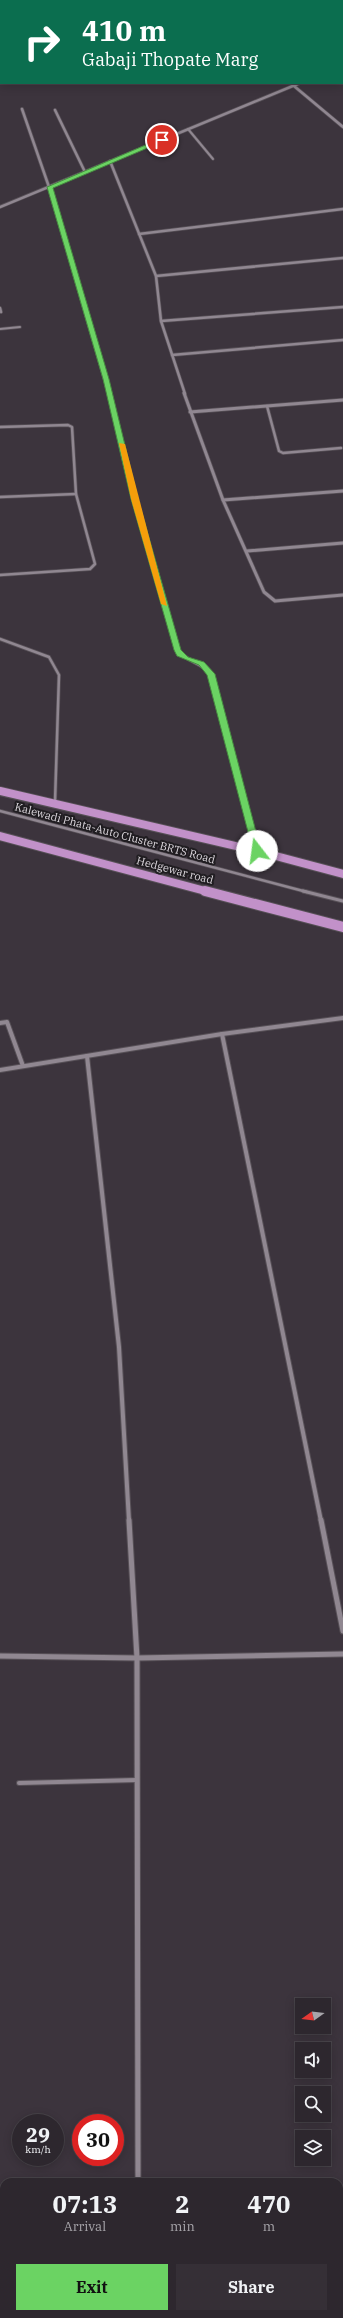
<!DOCTYPE html>
<style>
body{margin:0;font-family:"IBM Plex Serif",serif;background:#352f36;color:#f1f3f6;height:100vh;display:flex;flex-direction:column;font-size:15px;white-space:nowrap}
*{box-sizing:border-box;margin:0}
p{font-size:13px;color:#a7a5aa}
.icon{flex:none;width:22px;height:22px;fill:none;stroke:currentColor;stroke-width:2;stroke-linecap:round;stroke-linejoin:round}
.map{position:relative;flex:1;overflow:hidden}
.side{position:absolute;left:0px;top:2178px;width:343px;height:140px;display:flex;flex-direction:column;background:#2d272e;border-radius:12px 12px 0 0;box-shadow:0 2px 10px #0003,0 0 0 1px #48444a}
.side>*{flex:none}
.guide{position:absolute;left:0px;top:0px;width:343px;height:84px;box-shadow:0 2px 10px #0003,0 0 0 1px #48444a;background:#0b6e4f;color:#fff;overflow:hidden}
.needle{width:26px;rotate:256deg}
.controls{position:absolute;left:295px;top:1998px;display:grid;gap:8px}
.controls a{display:grid;place-items:center;width:36px;height:36px;border-radius:0px;background:#2d272e;box-shadow:0 2px 10px #0003,0 0 0 1px #48444a;font-size:20px}
.speed{position:absolute;left:12px;top:2114px;display:flex;gap:8px;font-size:20px;font-weight:700;text-align:center}
.speed>*{display:grid;place-content:center;width:52px;height:52px;border-radius:50%;background:#2d272e;box-shadow:0 2px 10px #0003,0 0 0 1px #48444a;line-height:1}
.speed small{font-size:10px;font-weight:400}
.speed .limit{border:6px solid #d22;background:#fff;color:#111}
.pin{position:absolute;display:grid;place-items:center;width:34px;height:34px;color:#fff;margin:-17px;border:2px solid #fff;border-radius:50%;box-shadow:0 1px 4px #0007}
.me{position:absolute;width:44px;margin:-22px;rotate:345deg;stroke-linejoin:round;filter:drop-shadow(0 0 3px #0008)}
.turn{display:flex;align-items:center;gap:14px;height:84px;padding:0 16px;font-size:18px}
.turn .icon{width:52px;height:52px;stroke-width:2.5}
.turn b{display:block;font-size:28px;line-height:34px}
.eta{display:flex;justify-content:space-evenly;align-items:center;height:68px;text-align:center}
.eta b{font-size:24px;font-weight:700;line-height:28px}
.cta{display:flex;gap:8px;margin-top:auto;padding:8px 16px}
.cta a{flex:1;height:46px;border-radius:0px;background:#6bd363;color:#111;font-size:16px;font-weight:700;line-height:46px;text-align:center}
.cta a+a{background:#352f36;color:#f1f3f6}
.map>svg:first-child{display:block}
.lines{fill:none;stroke-linecap:round;stroke-linejoin:round}
.service-far3-casing{stroke:#575057;stroke-width:3.5}
.service-far2-casing{stroke:#575057;stroke-width:4}
.service-far1-casing{stroke:#575057;stroke-width:5}
.service-casing{stroke:#575057;stroke-width:6}
.minor-far3-casing{stroke:#575057;stroke-width:4}
.minor-far2-casing{stroke:#575057;stroke-width:4.5}
.minor-far1-casing{stroke:#575057;stroke-width:6}
.minor-casing{stroke:#575057;stroke-width:7}
.primary-far1-casing{stroke:#575057;stroke-width:10}
.primary-casing{stroke:#575057;stroke-width:12}
.service-far3{stroke:#908791;stroke-width:2}
.service-far2{stroke:#908791;stroke-width:2.5}
.service-far1{stroke:#908791;stroke-width:3}
.service{stroke:#908791;stroke-width:4}
.minor-far3{stroke:#908791;stroke-width:2.5}
.minor-far2{stroke:#908791;stroke-width:3}
.minor-far1{stroke:#908791;stroke-width:4}
.minor{stroke:#908791;stroke-width:5}
.primary-far1{stroke:#c291c9;stroke-width:8}
.primary{stroke:#c291c9;stroke-width:10}
.route{fill:#6bd363;stroke:#468940}
.slow{fill:#f59e0b}
.labels{text-anchor:middle;dominant-baseline:central;stroke-width:4;stroke-linejoin:round;paint-order:stroke}
.street-label{font-size:11px;fill:#ddd8de;stroke:#201d21}
</style>
<div class="map">
<svg width="343" height="2318" viewBox="0 0 343 2318">
<rect width="100%" height="100%" fill="#3c343d"/>
<g class="lines">
<defs>
<g id="service-far3">
<path d="M188 129 213 159"/>
<path d="M0 329 20 327"/>
</g>
<g id="service-far2">
<path d="M267 406 279 451 283 453 341 448"/>
<path d="M0 427 68 425 72 427 76 494 95 564 90 569 0 575"/>
<path d="M0 497 76 494"/>
<path d="M0 639 49 657 59 675 55 802"/>
<path d="M0 811 307 892"/>
</g>
<path id="service-far1" d="M303 891 343 901"/>
<path id="service" d="M19 1783 137 1780"/>
<g id="minor-far3">
<path d="M294 86 343 127"/>
<path d="M22 109 49 187 109 394"/>
<path d="M55 110 85 172"/>
<path d="M110 161 156 276 161 321 185 394"/>
<path d="M0 207 300 83"/>
<path d="M139 234 343 209"/>
<path d="M156 276 343 258"/>
<path d="M0 308 1 312"/>
<path d="M161 321 343 307"/>
<path d="M172 355 343 340"/>
</g>
<g id="minor-far2">
<path d="M109 393 134 499 178 650C186 662 202 662 211 674L257 851"/>
<path d="M184 393 223 500 264 592 275 601 343 595"/>
<path d="M190 412 343 400"/>
<path d="M223 500 343 491"/>
<path d="M247 551 343 543"/>
</g>
<g id="minor-far1">
<path d="M0 1023 7 1022 23 1066"/>
<path d="M222 1034 321 1521"/>
<path d="M87 1056 119 1347 129 1521"/>
<path d="M0 1070 222 1034 343 1018"/>
</g>
<g id="minor">
<path d="M129 1520 137 1658 138 2182"/>
<path d="M321 1520 343 1631"/>
<path d="M0 1656 137 1658 343 1654"/>
<path d="M339 2194H343"/>
<path d="M0 2214 4 2215"/>
</g>
<g id="primary-far1">
<path d="M0 791 257 851 343 874"/>
<path d="M0 836 209 892"/>
</g>
<path id="primary" d="M205 891 343 927"/>
</defs>
<!-- service-far3 casing -->
<use href="#service-far3" class="service-far3-casing"/>
<!-- service-far2 casing -->
<use href="#service-far2" class="service-far2-casing"/>
<!-- service-far1 casing -->
<use href="#service-far1" class="service-far1-casing"/>
<!-- service casing -->
<use href="#service" class="service-casing"/>
<!-- minor-far3 casing -->
<use href="#minor-far3" class="minor-far3-casing"/>
<!-- minor-far2 casing -->
<use href="#minor-far2" class="minor-far2-casing"/>
<!-- minor-far1 casing -->
<use href="#minor-far1" class="minor-far1-casing"/>
<!-- minor casing -->
<use href="#minor" class="minor-casing"/>
<!-- primary-far1 casing -->
<use href="#primary-far1" class="primary-far1-casing"/>
<!-- primary casing -->
<use href="#primary" class="primary-casing"/>
<!-- service-far3 -->
<use href="#service-far3" class="service-far3"/>
<!-- service-far2 -->
<use href="#service-far2" class="service-far2"/>
<!-- service-far1 -->
<use href="#service-far1" class="service-far1"/>
<!-- service -->
<use href="#service" class="service"/>
<!-- minor-far3 -->
<use href="#minor-far3" class="minor-far3"/>
<!-- minor-far2 -->
<use href="#minor-far2" class="minor-far2"/>
<!-- minor-far1 -->
<use href="#minor-far1" class="minor-far1"/>
<!-- minor -->
<use href="#minor" class="minor"/>
<!-- primary-far1 -->
<use href="#primary-far1" class="primary-far1"/>
<!-- primary -->
<use href="#primary" class="primary"/>
</g>
<!-- route -->
<path class="route" d="M162 138 164 141 53 188 109 379 138 499 181 650 188 657 204 662 215 674 261 851 257 854 253 851 207 675 199 665 177 656 174 650 131 499 103 379 47 187Z"/>
<!-- slow -->
<path class="slow" d="M119 443 125 444 167 606 161 604 131 499Z"/>
<g class="labels">
<!-- street labels -->
<g class="street-label">
<text transform="translate(115 833) rotate(15)">Kalewadi Phata-Auto Cluster BRTS Road</text>
<text transform="translate(175 870) rotate(15)">Hedgewar road</text>
</g>
</g>
</svg>
<div class="controls">
<a><svg class="needle" viewBox="-14 -14 28 28"><path d="M0-13l5 13h-10z" fill="#e53935"/><path d="M0 13l5-13h-10z" fill="#a7a5aa"/></svg></a>
<a><svg class="icon" aria-label="sound" viewBox="0 0 24 24"><path d="M4 9h4l5-4v14l-5-4H4zM17 9q2 3 0 6"/></svg></a>
<a><svg class="icon" aria-label="search" viewBox="0 0 24 24"><circle cx="10" cy="10" r="6"/><path d="M15 15l6 6"/></svg></a>
<a><svg class="icon" aria-label="layers" viewBox="0 0 24 24"><path d="M12 4l9 5-9 5-9-5zM3 14l9 5 9-5"/></svg></a>
</div>
<div class="speed"><div>29<small>km/h</small></div><div class="limit">30</div></div>
<div class="pin" style="left:162px;top:140px;background:#d93025"><svg class="icon" aria-label="arrive" viewBox="0 0 24 24"><path d="M6 21V4h12l-3 4 3 4H6"/></svg></div>
<svg class="me" style="left:257px;top:851px" viewBox="-20 -20 40 40"><circle r="19" fill="#fff"/><path d="M0-13L10 11 0 6-10 11z" fill="#6bd363"/></svg>
<div class="guide">
<div class="turn"><svg class="icon" aria-label="right" viewBox="0 0 24 24"><path d="M7 20v-9h11M14 6l5 5-5 5"/></svg><div><b>410 m</b>Gabaji Thopate Marg</div></div>
</div>
<section class="side">
<div class="eta">
<div><b>07:13</b><p>Arrival</p></div>
<div><b>2</b><p>min</p></div>
<div><b>470</b><p>m</p></div>
</div>
<div class="cta"><a>Exit</a><a>Share</a></div>
</section>
</div>
